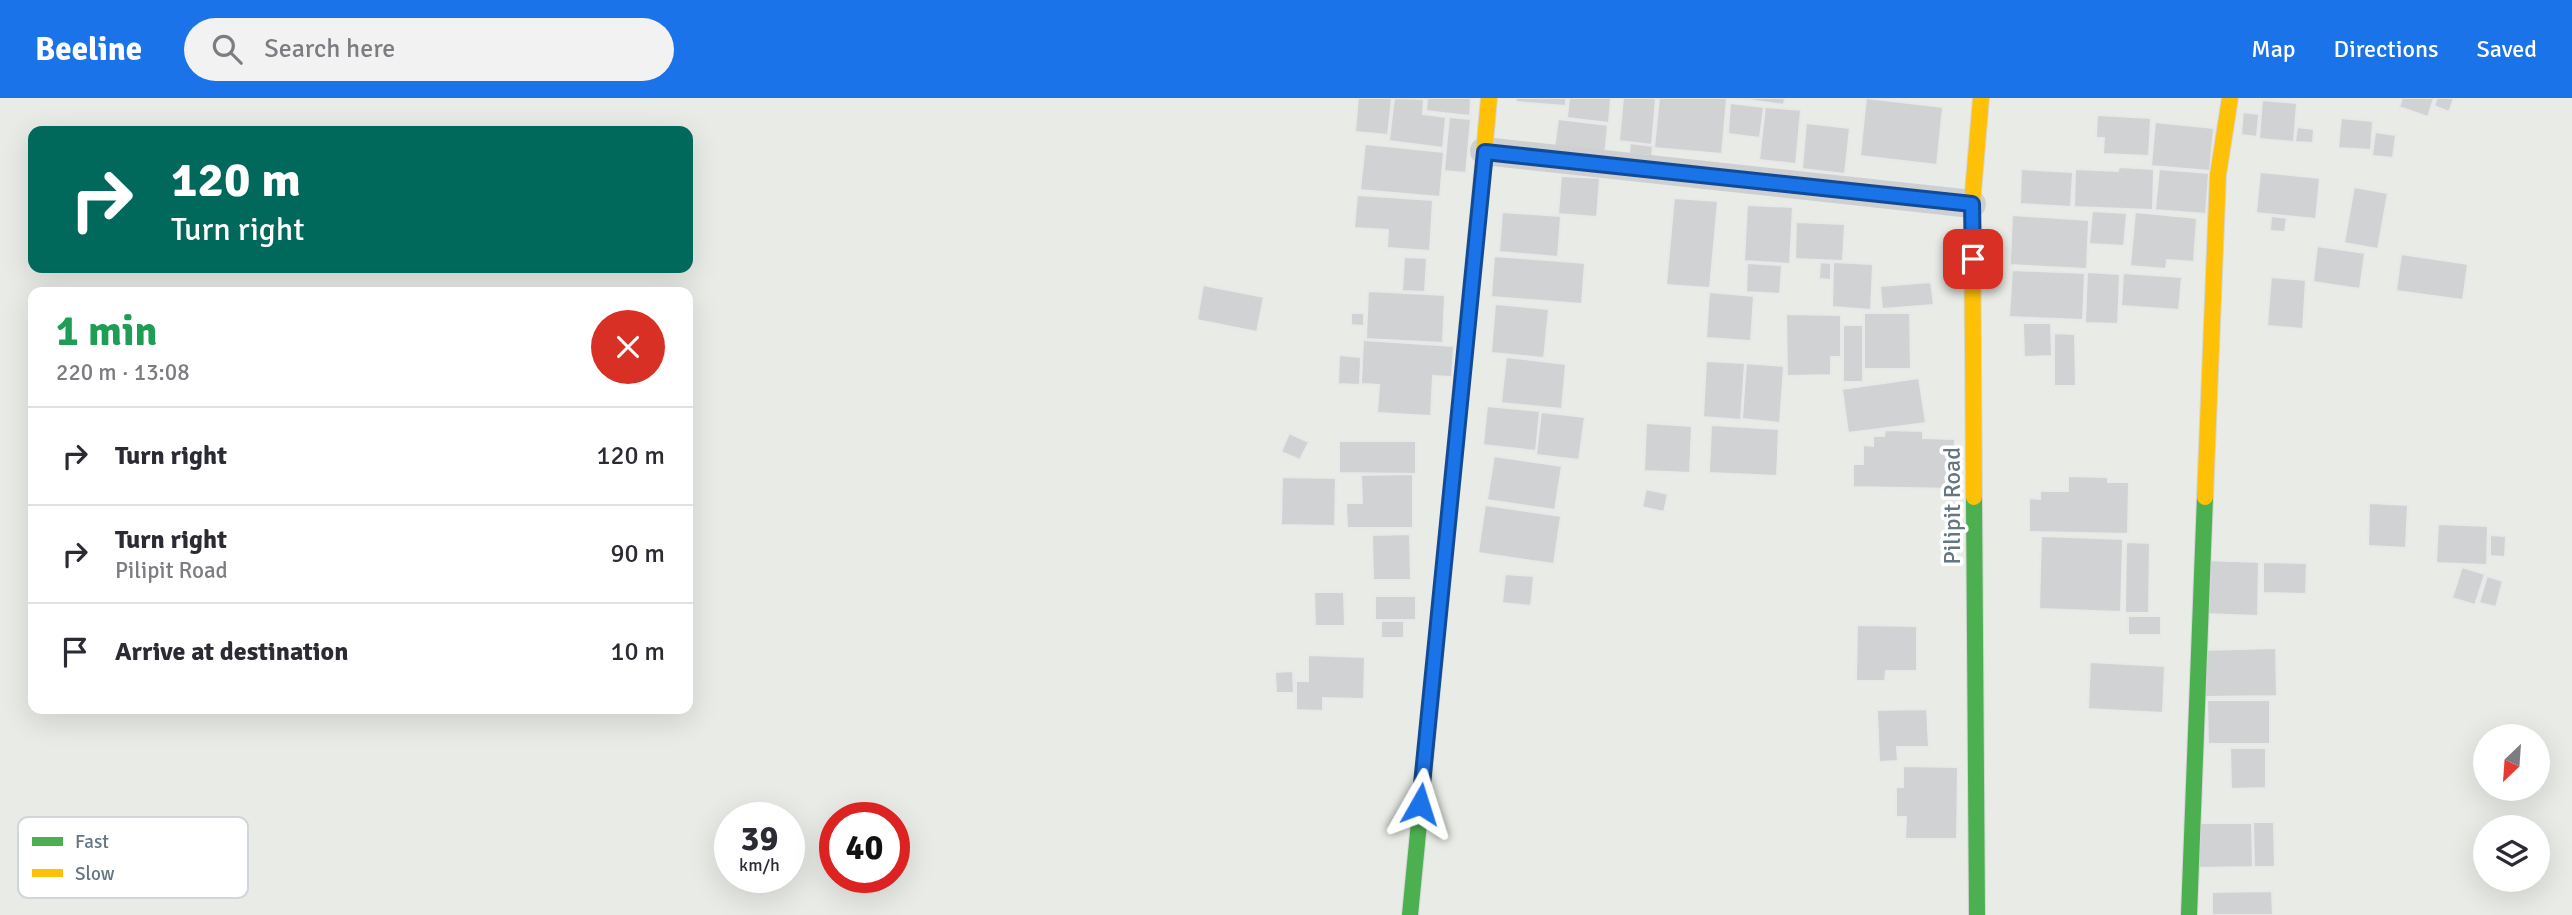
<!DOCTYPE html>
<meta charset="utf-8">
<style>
body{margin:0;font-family:Signika,sans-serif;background:#f2f2f3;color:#2b2b33;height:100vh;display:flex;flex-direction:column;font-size:26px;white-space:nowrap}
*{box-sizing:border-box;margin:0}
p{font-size:23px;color:#7c7c81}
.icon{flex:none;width:38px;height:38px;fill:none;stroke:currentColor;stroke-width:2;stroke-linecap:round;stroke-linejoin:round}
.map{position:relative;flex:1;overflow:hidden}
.sheet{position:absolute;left:28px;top:189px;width:665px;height:427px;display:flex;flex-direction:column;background:#fff;border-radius:14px;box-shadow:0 7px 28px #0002}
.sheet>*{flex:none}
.top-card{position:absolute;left:28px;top:28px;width:665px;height:147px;border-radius:14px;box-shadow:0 7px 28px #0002;background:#00695c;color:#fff;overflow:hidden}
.needle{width:46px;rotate:205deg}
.tools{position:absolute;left:2473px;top:626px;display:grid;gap:14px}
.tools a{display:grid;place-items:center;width:77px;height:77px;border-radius:50%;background:#fff;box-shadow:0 7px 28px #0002;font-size:35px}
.speed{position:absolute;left:714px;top:704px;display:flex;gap:14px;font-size:35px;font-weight:700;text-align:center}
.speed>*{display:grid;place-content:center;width:91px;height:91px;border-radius:50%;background:#fff;box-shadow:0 7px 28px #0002;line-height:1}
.speed small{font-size:18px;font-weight:400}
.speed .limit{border:10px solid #d22;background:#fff;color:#111}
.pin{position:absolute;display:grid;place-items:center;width:60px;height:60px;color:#fff;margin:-30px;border-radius:14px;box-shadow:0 4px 10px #0006}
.me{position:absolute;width:77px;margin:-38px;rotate:6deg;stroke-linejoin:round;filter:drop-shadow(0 0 5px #0008)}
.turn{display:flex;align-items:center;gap:24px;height:147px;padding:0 28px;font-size:32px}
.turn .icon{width:91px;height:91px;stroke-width:2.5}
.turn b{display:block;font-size:49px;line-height:60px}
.round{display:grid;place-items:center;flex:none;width:74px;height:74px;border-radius:37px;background:#f2f2f3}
.summary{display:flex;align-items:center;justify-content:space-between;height:119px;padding:0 28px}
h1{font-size:42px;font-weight:700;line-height:52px;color:#1e9e55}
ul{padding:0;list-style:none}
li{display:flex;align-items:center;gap:21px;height:98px;padding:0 28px;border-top:2px solid #e1e1e2}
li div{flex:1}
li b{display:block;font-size:26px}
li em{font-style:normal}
header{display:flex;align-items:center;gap:42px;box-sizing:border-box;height:98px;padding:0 35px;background:#1a73e8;color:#fff}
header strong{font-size:33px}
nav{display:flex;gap:38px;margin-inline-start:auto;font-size:24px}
.search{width:490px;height:63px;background:#f2f2f3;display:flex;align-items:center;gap:18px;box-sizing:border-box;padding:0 24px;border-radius:38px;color:#7c7c81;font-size:26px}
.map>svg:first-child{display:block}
.green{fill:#e8ebe6;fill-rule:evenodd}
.building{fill:#d0d2d3;stroke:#e8e8e8;stroke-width:2}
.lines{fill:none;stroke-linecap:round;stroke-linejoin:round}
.fast-casing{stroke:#d5d6d7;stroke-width:18}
.slow-casing{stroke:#d5d6d7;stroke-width:18}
.street{stroke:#cecfd0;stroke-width:28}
.fast{stroke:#4caf50;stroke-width:16}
.slow{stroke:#ffc107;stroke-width:16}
.route-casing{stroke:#114b97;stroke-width:18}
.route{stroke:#1a73e8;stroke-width:12}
.labels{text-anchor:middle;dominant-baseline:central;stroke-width:7;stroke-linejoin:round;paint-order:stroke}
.street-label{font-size:24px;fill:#657683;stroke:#fff}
.key{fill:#fff;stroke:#d1d6da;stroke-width:2}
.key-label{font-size:19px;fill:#657683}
</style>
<header>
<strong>Beeline</strong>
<div class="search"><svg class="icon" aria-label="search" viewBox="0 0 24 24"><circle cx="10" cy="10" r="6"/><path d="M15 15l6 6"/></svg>Search here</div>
<nav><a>Map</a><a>Directions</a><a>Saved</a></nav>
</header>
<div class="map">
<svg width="2572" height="817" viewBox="0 0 2572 817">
<rect width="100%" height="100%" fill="#f9f9f9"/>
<!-- green -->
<path class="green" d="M0 0H2572V817H0ZM33 33H688V170H33ZM33 194H688V611H33ZM2485 639H2538V691H2485ZM730 719H789V779H730ZM835 719H894V779H835ZM2485 730H2538V782H2485Z"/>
<!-- building -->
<g class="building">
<path d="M1358 0H1392L1388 37 1355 34Z"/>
<path d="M1394 0 1424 1 1423 16 1446 19 1443 50 1389 43Z"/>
<path d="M1427 0H1471L1470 18 1426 13Z"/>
<path d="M1516 0H1566V8L1516 4Z"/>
<path d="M1569 0H1611L1609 25 1567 20Z"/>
<path d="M1623 0H1656L1652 47 1619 43Z"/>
<path d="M1659 0H1727L1722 56 1654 50Z"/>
<path d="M1736 0H1785L1784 7Z"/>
<path d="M1866 0 1943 9 1937 67 1860 58Z"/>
<path d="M2402 0H2434L2428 19 2399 9Z"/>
<path d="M2437 0H2454L2449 14 2434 8Z"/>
<path d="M2262 2 2297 5 2294 44 2259 41Z"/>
<path d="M1730 5 1764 9 1760 40 1728 36Z"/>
<path d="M1765 9 1801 12 1796 66 1759 62Z"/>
<path d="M2243 14 2259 16 2257 39 2241 37Z"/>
<path d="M2097 17 2151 20 2149 58 2103 56 2104 40H2096Z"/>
<path d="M1449 19 1471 21 1466 75 1444 73Z"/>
<path d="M2341 20 2373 23 2371 52 2338 50Z"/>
<path d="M1558 21 1608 27 1605 57 1554 51Z"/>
<path d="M2155 24 2214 30 2210 73 2151 68Z"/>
<path d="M1806 25 1850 30 1845 76 1802 71Z"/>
<path d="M2297 29 2314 31 2313 45 2295 44Z"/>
<path d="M2375 34 2396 37 2393 60 2372 58Z"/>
<path d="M1630 45 1653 48 1652 58 1629 56Z"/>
<path d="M1365 46 1444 54 1440 99 1360 92Z"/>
<path d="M2119 69 2154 71 2153 112 2074 109 2075 71 2118 73Z"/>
<path d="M2021 71 2073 74 2071 109 2020 106Z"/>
<path d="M2159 71 2209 75 2206 116 2155 112Z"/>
<path d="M2260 74 2320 80 2316 121 2256 115Z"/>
<path d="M1561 78 1600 80 1597 119 1558 116Z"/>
<path d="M2354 89 2388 95 2378 151 2344 145Z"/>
<path d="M1357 97 1433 102 1430 153 1387 150 1388 132 1354 130Z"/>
<path d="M1674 100 1718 103 1710 190 1666 187Z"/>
<path d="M1747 107 1793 109 1790 166 1744 163Z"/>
<path d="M2092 113 2127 115 2124 148 2089 146Z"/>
<path d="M1502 114 1561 118 1558 159 1499 154Z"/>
<path d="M2135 114 2197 120 2194 164 2167 162 2166 171 2130 168Z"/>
<path d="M2012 117 2089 122 2087 171 2010 167Z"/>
<path d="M2271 118 2287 120 2285 134 2270 133Z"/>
<path d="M1796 124 1845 126 1843 163 1795 161Z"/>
<path d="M2317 148 2365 155 2360 191 2313 184Z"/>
<path d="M2401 156 2468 166 2463 202 2396 193Z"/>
<path d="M1494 158 1585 165 1582 206 1491 199Z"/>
<path d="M1404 159 1427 160 1425 194 1402 193Z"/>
<path d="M1820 164 1831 165V182L1819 181Z"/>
<path d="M1833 164 1873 166 1871 212 1832 209Z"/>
<path d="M1747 165 1782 167 1780 196 1746 194Z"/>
<path d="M2012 172 2085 175 2083 222 2009 219Z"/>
<path d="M2087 174 2120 176 2118 226 2085 225Z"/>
<path d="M2123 175 2182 179 2179 212 2121 208Z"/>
<path d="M2271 179 2306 182 2303 231 2267 228Z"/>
<path d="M1931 184 1934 207 1882 211 1880 188Z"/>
<path d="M1203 187 1264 199 1257 234 1197 222Z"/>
<path d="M1368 193 1445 197 1443 245 1366 241Z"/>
<path d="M1709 194 1754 198 1751 243 1706 240Z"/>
<path d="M1495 206 1549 211 1544 260 1491 255Z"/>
<path d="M1351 215H1364V228L1351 227Z"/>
<path d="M1864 215H1910L1911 271H1864Z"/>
<path d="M1786 216 1841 217V259H1831V277L1787 278Z"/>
<path d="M2023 225H2051L2052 258 2024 259Z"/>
<rect x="1843" y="227" width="20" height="57"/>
<path d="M2054 235 2075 236 2076 288H2054Z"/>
<path d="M1363 242 1454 248 1452 279 1433 278 1431 318 1377 315 1379 287 1361 286Z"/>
<path d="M1339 257 1361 259 1360 287 1338 286Z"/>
<path d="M1506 259 1566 266 1562 311 1501 305Z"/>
<path d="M1706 263 1745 265 1741 322 1703 319Z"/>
<path d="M1746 265 1784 268 1780 325 1742 321Z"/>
<path d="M1919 280 1926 325 1848 335 1842 291Z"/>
<path d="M1487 308 1540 313 1536 353 1483 347Z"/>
<path d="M1541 314 1585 319 1579 362 1536 357Z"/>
<path d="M1646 325 1692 328 1690 375 1644 373Z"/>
<path d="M1711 327 1779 331 1777 378 1709 375Z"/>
<path d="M1885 332 1923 333V340L1955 341 1954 391 1853 389V366H1863V347L1873 348V338H1884Z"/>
<path d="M1289 335 1309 344 1300 362 1281 354Z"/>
<path d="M1339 343H1416V376L1339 375Z"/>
<path d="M1494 358 1562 368 1555 412 1487 402Z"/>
<path d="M1413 376V430H1347L1346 405H1362L1361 377Z"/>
<path d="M2068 378 2108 379V384H2129L2128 436 2029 434V400L2040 401V393H2068Z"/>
<path d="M1282 379 1336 380 1335 428 1281 427Z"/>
<path d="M1646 391 1668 396 1664 414 1642 409Z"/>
<path d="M2369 405 2408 407 2406 450 2368 448Z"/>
<path d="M1485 407 1561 418 1554 466 1478 455Z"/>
<path d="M2438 426 2488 428 2487 467 2436 465Z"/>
<path d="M1410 436 1411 482H1373L1372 437Z"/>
<path d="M2490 437 2506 438 2505 459 2490 458Z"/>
<path d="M2041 438 2123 441 2121 514 2039 511Z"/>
<path d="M2126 444 2150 445 2149 515H2125Z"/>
<path d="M2205 462 2259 464 2258 518 2204 516Z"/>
<path d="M2263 464 2307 465 2306 496 2263 495Z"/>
<path d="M2462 469 2485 476 2475 507 2452 500Z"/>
<path d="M1505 476 1534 478 1531 508 1502 505Z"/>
<path d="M2487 478 2503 483 2496 509 2479 505Z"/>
<path d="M1314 494H1344L1345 528H1315Z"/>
<rect x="1375" y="498" width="41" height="24"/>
<rect x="2128" y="518" width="33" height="19"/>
<rect x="1381" y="523" width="23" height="17"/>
<path d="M1857 527 1917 528V573H1886L1885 583H1856Z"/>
<path d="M2276 550 2277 598 2205 599 2204 552Z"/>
<path d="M1308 557 1365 559 1364 601 1323 600V613L1296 612V583H1308Z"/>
<path d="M2090 564 2165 568 2163 615 2088 611Z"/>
<path d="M1293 573 1294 595H1276L1275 574Z"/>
<path d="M2207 602H2270V646H2208Z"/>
<path d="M1927 611 1929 649H1897L1898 663 1879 664 1877 612Z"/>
<path d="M2230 650H2266V690L2231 691Z"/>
<path d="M1903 668 1958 669 1957 741H1905L1906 719H1896V689H1903Z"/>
<path d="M2253 724H2274L2275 769H2254Z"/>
<path d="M2193 725H2252L2253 769 2194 770Z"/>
<path d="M2272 793 2273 817H2212V794Z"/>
</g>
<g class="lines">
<defs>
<g id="fast">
<path d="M1974 399 1977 817"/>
<path d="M1410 817 1480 98"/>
<path d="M2189 817 2205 399"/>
</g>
<g id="slow">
<path d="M1480 98 1489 0"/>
<path d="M1974 399 1972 106 1981 0"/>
<path d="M2205 399 2218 77 2230 0"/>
</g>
</defs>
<!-- fast casing -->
<use href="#fast" class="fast-casing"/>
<!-- slow casing -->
<use href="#slow" class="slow-casing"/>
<!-- street -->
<path class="street" d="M1484 53 1972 106"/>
<!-- fast -->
<use href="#fast" class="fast"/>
<!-- slow -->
<use href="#slow" class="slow"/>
</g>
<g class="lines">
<defs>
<path id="route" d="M1420 706 1485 54 1972 106 1973 161"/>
</defs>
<!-- route casing -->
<use href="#route" class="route-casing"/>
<!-- route -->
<use href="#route" class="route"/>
</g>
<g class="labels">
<!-- street labels -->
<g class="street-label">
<text transform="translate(1952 408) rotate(-90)">Pilipit Road</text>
</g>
</g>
<!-- legend -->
<rect x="18" y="719" width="230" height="81" rx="10" class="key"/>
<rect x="32" y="739" width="31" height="9" fill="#4caf50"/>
<rect x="32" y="771" width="31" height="8" fill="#ffc107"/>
<g class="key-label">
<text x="75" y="750">Fast</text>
<text x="75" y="782">Slow</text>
</g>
</svg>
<div class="tools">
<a><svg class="needle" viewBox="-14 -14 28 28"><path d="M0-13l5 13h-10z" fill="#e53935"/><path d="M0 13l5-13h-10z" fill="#7c7c81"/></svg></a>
<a><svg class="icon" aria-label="layers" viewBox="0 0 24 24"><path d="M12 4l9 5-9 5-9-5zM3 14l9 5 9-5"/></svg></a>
</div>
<div class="speed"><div>39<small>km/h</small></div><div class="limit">40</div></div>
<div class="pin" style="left:1973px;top:161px;background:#d93025"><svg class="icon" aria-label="arrive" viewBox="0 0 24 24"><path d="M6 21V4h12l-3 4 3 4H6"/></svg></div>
<svg class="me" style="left:1420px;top:706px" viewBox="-20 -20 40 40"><path d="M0-17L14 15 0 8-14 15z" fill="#1a73e8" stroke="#fff" stroke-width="4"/></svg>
<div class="top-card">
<div class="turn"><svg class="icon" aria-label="right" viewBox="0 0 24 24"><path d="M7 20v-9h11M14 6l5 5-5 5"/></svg><div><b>120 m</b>Turn right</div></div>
</div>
<section class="sheet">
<div class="summary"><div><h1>1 min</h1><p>220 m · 13:08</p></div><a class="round" style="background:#d93025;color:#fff"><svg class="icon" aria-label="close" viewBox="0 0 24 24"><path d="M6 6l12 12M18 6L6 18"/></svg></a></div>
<ul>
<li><svg class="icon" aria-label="right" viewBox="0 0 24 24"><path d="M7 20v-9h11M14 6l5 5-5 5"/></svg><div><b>Turn right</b></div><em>120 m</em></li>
<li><svg class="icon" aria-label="right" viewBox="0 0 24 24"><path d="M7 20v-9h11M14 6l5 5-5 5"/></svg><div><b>Turn right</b><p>Pilipit Road</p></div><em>90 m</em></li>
<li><svg class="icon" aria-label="arrive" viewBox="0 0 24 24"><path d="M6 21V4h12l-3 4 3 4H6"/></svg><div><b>Arrive at destination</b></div><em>10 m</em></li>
</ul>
</section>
</div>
